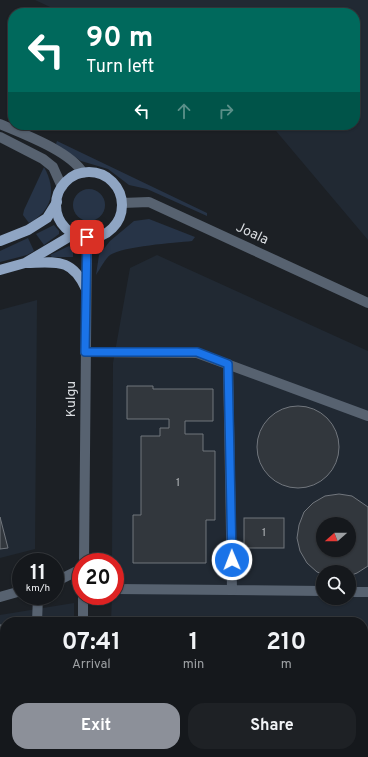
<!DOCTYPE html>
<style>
body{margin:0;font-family:Overpass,sans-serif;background:#1e2125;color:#f1f3f6;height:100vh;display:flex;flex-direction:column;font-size:15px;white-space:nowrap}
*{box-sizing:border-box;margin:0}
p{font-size:13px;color:#9da0a3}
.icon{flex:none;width:22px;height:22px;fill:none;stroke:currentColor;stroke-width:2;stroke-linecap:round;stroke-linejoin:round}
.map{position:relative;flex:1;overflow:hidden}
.sheet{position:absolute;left:0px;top:617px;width:368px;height:140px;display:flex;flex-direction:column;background:#15181c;border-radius:16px 16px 0 0;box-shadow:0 1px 3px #0004,0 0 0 1px #34373b}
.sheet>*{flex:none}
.guide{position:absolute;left:8px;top:8px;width:352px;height:122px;border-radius:16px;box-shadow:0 1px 3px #0004,0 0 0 1px #34373b;background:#00695c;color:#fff;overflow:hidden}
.needle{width:26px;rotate:249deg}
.tools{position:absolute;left:316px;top:517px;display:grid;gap:8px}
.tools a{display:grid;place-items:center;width:40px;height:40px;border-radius:50%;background:#15181c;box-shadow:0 1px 3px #0004,0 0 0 1px #34373b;font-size:20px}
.speed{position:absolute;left:12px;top:553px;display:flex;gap:8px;font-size:20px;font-weight:700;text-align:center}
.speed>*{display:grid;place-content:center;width:52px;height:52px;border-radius:50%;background:#15181c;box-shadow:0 1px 3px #0004,0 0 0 1px #34373b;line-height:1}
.speed small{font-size:10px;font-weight:400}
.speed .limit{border:6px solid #d22;background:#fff;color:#111}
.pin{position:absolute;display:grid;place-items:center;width:34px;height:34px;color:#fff;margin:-17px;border-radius:8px;box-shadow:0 2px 6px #0006}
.me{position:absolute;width:44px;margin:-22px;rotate:359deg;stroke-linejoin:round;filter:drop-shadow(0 0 3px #0008)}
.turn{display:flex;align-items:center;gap:14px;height:84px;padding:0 12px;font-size:18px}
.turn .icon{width:52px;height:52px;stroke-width:2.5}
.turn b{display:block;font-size:28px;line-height:34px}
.lanes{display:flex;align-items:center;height:38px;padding:0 12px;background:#0003;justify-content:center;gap:20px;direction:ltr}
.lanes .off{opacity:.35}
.eta{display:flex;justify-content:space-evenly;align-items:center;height:68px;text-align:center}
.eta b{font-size:24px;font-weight:700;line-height:28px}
.action{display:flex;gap:8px;margin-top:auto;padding:8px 12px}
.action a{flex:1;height:46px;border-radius:16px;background:#8c9099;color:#fff;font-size:16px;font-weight:700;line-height:46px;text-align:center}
.action a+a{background:#1e2125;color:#f1f3f6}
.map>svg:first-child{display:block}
.built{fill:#212933;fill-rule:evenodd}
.green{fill:#273447}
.building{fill:#32373d;stroke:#71767d;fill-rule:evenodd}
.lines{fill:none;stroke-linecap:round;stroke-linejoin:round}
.minor{stroke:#576270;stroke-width:10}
.major{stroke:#8fa5c3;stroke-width:10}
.route-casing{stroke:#114b97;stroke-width:10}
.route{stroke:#1a73e8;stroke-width:7}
.labels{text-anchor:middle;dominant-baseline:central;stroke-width:3;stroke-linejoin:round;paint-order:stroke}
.number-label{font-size:12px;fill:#aeb2b6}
.street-label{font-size:14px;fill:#d8dbdf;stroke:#1c2025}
</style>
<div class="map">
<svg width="368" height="757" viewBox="0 0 368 757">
<rect width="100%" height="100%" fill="#1c2025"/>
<!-- built -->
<g class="built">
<path d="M35 0H368V240L271 125H355V13H63Z"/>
<path d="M157 255 368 351V757H106V752H363V622H111L112 596H115V562H112L113 363 130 268ZM323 524H349V550H323ZM323 572H349V598H323Z"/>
<path d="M37 300 35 549 0 558V310Z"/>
<path d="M74 603V622H5V752H71V757H0V615Z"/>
</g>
<!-- green -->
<g class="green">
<path d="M57 141 207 213V216L147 189 129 185 108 169 81 161 56 144Z"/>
<path d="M44 167C57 190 52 211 29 223L23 215 24 210Z"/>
<circle cx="89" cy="205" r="16"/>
<path d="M149 219 195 237 192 241C174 243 124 246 110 255 105 259 100 269 96 275L99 255 110 241 134 221Z"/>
<path d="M54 225 59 231V234L44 245 36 234Z"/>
<path d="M28 238 34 251 27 255 0 262V251Z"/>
<path d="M69 246 73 250V257H52L50 255Z"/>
</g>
<!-- building -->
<g class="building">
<path d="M127 386H153V389H213V421H185V434H203V451H215V520H206V563H133V515H141V436H160V428H169V419H127Z"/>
<circle cx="298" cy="447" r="41"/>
<path d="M339 494 352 496 368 507V566L357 573 349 576V572H323V574L317 572 307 563 300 551 297 538 299 525 304 512 313 503 325 496ZM323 524H349V550H323Z"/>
<path d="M0 517 8 548 0 549Z"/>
<rect x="244" y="518" width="40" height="30"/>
<path d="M0 625H5V752H17V757H0Z"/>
</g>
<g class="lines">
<!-- minor -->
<g class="minor">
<path d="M0 124C23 134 70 151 83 173"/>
<path d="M0 137 43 159 53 167 62 187"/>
<path d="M122 203 149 202 368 303"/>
<path d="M85 352 197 353 368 416"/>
<path d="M228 364 232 590 323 591"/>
<path d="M84 562 87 237"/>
<path d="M55 582 81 569"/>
<path d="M115 589 232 590"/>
<path d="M349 592H368"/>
<path d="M0 597 21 591"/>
<path d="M37 622 38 596"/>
<path d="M83 622V596"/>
<path d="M35 757 36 752"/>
<path d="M82 757V752"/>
</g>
<!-- major -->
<g class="major">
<circle cx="89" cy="205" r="33"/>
<path d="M0 241 28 230 47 218 57 202"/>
<path d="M27 263C57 262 72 258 86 289"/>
<path d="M0 270 25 263 74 234"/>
</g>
</g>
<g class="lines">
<defs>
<path id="route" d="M87 237 85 352H197L228 364 232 560"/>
</defs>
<!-- route casing -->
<use href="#route" class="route-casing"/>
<!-- route -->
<use href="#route" class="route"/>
</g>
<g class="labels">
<!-- number labels -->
<g class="number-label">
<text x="178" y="483">1</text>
<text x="264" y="533">1</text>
</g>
<!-- street labels -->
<g class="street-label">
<text transform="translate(252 234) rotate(25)">Joala</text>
<text transform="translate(71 399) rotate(-90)">Kulgu</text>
</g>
</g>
</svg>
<div class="tools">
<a><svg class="needle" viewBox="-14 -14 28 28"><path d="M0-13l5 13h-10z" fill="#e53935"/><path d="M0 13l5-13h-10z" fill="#9da0a3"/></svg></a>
<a><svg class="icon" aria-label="search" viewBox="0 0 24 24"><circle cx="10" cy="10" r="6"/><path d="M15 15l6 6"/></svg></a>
</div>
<div class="speed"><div>11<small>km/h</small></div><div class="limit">20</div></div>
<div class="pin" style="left:87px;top:237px;background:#d93025"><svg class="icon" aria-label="arrive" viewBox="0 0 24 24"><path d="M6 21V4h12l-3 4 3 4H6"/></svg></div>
<svg class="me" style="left:232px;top:560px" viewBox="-20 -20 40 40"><circle r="17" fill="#1a73e8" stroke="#fff" stroke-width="3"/><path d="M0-11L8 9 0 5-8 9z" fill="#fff"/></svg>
<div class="guide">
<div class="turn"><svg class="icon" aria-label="left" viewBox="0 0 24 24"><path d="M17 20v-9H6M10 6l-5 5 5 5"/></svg><div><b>90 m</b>Turn left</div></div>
<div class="lanes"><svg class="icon" aria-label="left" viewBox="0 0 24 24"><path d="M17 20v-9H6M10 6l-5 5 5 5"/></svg><svg class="icon off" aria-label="ahead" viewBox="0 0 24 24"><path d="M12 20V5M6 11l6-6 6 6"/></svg><svg class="icon off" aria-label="right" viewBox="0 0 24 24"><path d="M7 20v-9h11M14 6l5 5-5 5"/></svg></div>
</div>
<section class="sheet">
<div class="eta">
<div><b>07:41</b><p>Arrival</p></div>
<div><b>1</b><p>min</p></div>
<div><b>210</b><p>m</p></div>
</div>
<div class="action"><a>Exit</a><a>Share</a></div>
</section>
</div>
